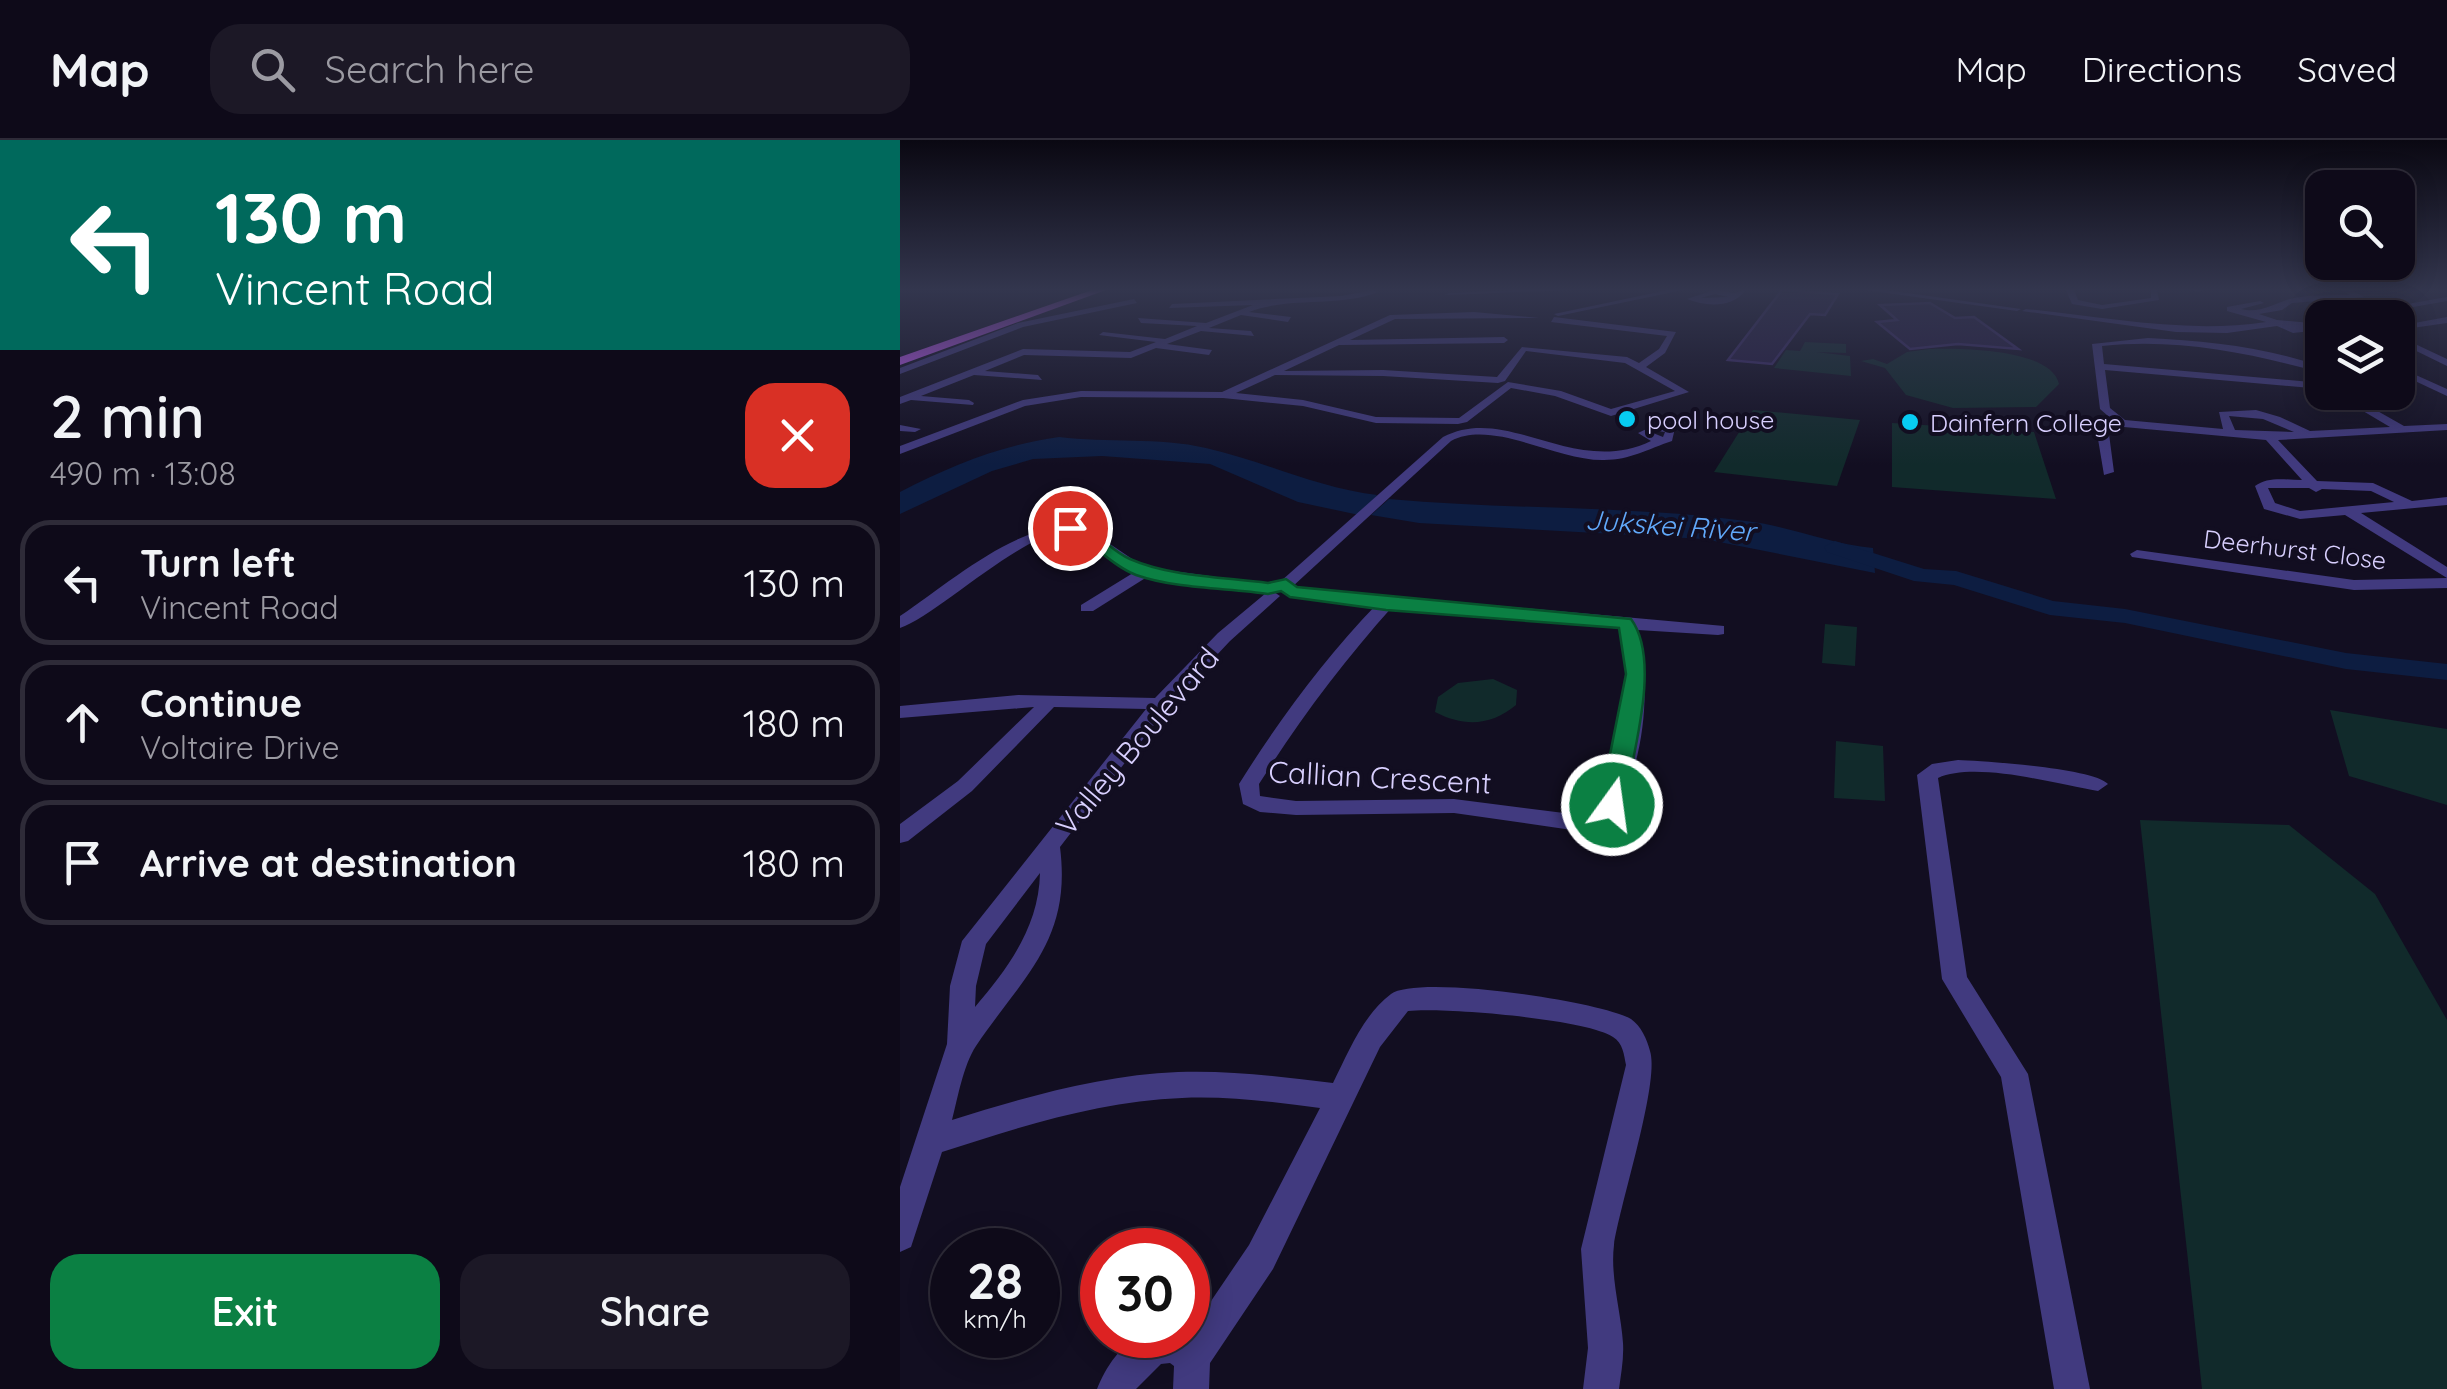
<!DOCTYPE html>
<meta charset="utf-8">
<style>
body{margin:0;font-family:Quicksand,sans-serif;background:#1c1826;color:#f1f3f6;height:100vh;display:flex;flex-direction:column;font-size:38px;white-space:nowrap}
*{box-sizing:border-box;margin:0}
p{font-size:32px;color:#9b9aa2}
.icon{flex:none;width:55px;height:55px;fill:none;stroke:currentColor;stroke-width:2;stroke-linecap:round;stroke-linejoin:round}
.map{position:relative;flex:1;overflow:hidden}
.details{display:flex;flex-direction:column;background:#0e0a19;width:900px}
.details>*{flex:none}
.banner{background:#00695c;color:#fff;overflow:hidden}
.buttons{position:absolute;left:1405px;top:30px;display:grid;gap:20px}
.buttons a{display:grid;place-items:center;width:110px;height:110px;border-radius:20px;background:#0e0a19;box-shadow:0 5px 25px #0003,0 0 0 2px #2e2b38;font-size:50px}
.speed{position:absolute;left:30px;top:1088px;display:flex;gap:20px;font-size:50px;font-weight:700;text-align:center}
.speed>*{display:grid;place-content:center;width:130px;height:130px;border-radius:50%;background:#0e0a19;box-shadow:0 5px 25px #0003,0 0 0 2px #2e2b38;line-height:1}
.speed small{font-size:25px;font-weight:400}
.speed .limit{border:15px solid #d22;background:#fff;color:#111}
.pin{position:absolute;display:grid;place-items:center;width:85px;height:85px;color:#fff;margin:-42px;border:5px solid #fff;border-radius:50%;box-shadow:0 2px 10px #0007}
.me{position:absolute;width:110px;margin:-55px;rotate:14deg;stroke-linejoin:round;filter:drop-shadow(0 0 8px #0008)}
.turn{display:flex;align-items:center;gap:35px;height:210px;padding:0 50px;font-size:45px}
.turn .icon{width:130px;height:130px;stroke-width:2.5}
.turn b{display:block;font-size:70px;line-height:85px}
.round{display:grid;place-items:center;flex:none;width:105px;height:105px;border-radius:30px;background:#1c1826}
.headline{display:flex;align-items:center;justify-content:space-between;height:170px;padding:0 50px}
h1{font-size:60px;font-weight:600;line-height:75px}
.cta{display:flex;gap:20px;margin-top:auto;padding:20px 50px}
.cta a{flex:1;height:115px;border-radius:30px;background:#0b8043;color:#fff;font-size:40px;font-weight:600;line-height:115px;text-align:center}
.cta a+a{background:#1c1826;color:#f1f3f6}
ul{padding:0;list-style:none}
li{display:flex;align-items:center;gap:30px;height:125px;margin:0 20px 15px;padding:0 30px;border:5px solid #2e2b38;border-radius:30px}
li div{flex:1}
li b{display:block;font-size:38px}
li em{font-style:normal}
header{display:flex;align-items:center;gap:60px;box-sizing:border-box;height:140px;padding:0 50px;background:#0e0a19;border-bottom:2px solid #2e2b38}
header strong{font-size:48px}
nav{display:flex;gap:55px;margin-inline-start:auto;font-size:35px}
.search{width:700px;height:90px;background:#1c1826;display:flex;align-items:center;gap:25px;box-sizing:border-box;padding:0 35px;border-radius:30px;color:#9b9aa2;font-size:38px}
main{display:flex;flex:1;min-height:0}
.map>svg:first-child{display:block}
.green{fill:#112a2b}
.water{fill:#0d1d41}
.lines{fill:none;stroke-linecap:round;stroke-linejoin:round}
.river{fill:#0d1d41;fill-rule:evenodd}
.building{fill:#251a42;stroke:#3e2d6d;stroke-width:2.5}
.minor{fill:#413a7f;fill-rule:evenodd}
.major{fill:#c95afa;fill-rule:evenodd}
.route{fill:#0b8043;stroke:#07532c;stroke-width:2.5}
.poi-dot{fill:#07cbf2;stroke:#120e21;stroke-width:4}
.labels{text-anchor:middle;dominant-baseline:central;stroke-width:8;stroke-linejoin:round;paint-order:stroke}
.far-poi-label{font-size:25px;fill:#d8cffe;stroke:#120e21;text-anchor:start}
.far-street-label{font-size:25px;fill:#d8cffe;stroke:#120e21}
.far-water-label{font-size:28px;font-style:italic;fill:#61a9fb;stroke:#120e21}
.street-label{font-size:30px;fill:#d8cffe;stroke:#120e21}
</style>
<header>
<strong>Map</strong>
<div class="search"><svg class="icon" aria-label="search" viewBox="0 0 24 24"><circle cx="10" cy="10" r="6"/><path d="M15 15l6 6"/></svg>Search here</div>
<nav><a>Map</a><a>Directions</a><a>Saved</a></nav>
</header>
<main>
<section class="details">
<div class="banner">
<div class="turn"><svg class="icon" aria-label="left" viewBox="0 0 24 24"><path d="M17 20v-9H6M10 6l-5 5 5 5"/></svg><div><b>130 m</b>Vincent Road</div></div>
</div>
<div class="headline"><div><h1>2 min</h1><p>490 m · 13:08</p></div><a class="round" style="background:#d93025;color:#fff"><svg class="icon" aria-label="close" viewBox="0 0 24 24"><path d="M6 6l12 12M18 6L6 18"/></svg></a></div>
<ul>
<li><svg class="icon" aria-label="left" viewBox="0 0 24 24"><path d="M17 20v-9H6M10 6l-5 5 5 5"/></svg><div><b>Turn left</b><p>Vincent Road</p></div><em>130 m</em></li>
<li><svg class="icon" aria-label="ahead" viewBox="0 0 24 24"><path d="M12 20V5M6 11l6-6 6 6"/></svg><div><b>Continue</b><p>Voltaire Drive</p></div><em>180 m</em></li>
<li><svg class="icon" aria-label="arrive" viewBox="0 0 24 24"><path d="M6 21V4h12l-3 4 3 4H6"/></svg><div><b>Arrive at destination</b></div><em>180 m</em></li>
</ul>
<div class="cta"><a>Exit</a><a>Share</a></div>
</section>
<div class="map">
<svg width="1547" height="1249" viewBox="0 0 1547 1249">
<rect width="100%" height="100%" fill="#120e21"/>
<!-- green -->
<g class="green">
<path d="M905 202 946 204V213L916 212 950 216 951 236 874 228 886 210 900 211Z"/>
<path d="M1029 209C1058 208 1151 208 1159 244L1136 267 1053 268 1006 255 985 228 961 221 973 219 987 224 1007 212Z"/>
<path d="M853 270 960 280 937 346 814 332Z"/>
<path d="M992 283 1134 292 1156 359 992 347Z"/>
<path d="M925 484 957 487 955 526 922 523Z"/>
<path d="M593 539 617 550 616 565C591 586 564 587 535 572L538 557 558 543Z"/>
<path d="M1430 570 1547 589V665L1449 636Z"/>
<path d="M936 601 983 606 985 661 934 658Z"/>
<path d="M1240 680 1389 685 1475 754 1547 880V1249H1302Z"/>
</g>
<!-- water -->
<g class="water">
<path d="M159 297C207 303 259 297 306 308 364 321 417 348 477 355L464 376 398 362 310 324 202 316 133 319 92 331 0 374V352C52 325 101 305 159 297Z"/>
<path d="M489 359C607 370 728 365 846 381 889 386 930 404 973 408L975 433 804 399 519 383 471 375Z"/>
</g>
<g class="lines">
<!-- river -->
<path class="river" d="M935 401 1024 429 1056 431 1153 461 1225 469 1446 513 1547 524V540L1446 529 1225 483 1150 475 1054 445 1014 441 927 412 924 407Z"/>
</g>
<!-- building -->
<g class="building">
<path d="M882 150 938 154 925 175 910 174 872 224 828 220Z"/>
<path d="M1030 163 1055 178 1074 177 1118 209 1058 204 1010 209 977 182 997 180 980 165Z"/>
</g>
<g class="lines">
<!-- minor -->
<g class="minor">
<path d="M473 150 478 152C437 168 390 156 349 172L391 177 388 182 341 175 309 188 351 191 354 196 301 191 267 204 312 210 309 215 256 208 231 218 124 215 85 231 138 235 142 240 74 235 21 256 69 260 74 263 73 265 11 260 0 264V257L123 209 230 212 256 202 199 195 203 192 265 199 297 186 241 183 238 178 306 183 353 165 269 168 272 164 441 156Z"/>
<path d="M616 150H673L545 155 549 153Z"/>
<path d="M768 150H783L658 176 654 174Z"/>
<path d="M814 150 834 153 846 150C832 168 807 167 787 159ZM815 154 828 157 801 158Z"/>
<path d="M965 150H986L1121 169 1117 171Z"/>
<path d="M1166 150H1174L1178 160 1202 165 1251 158V150H1257L1259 160 1202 169 1172 164Z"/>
<path d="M1290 150H1303L1299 152Z"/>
<path d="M1441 150H1451L1464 157 1392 163 1382 170 1359 174 1377 180 1411 183 1421 190 1393 193 1377 186 1327 193 1276 192 1122 171 1126 169C1207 177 1285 194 1366 182L1327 171V167L1360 161 1364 163 1341 169C1359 174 1373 164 1390 159 1408 154 1431 156 1450 155Z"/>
<path d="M1547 157V161L1451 178H1429Z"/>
<path d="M234 159 237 163 123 187 0 234V228L118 183Z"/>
<path d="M574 172 639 178 495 179 450 200 604 197 608 200 604 203 439 205 384 231 483 230 597 237 622 207 727 217 739 223 759 209 767 196 651 182 654 177 776 192 765 213 746 227 789 252 711 276 655 256 611 248 567 282 558 284 476 283 403 266 323 258 181 257 125 266 0 314V306L123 260 181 251 322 252 490 175ZM626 211 725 223 775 251 711 269 661 251 608 242 559 278 476 277 403 260 336 253 375 235 483 236 598 243 605 241Z"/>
<path d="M1547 177V183L1498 190V186Z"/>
<path d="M1498 196 1547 219V226L1498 202Z"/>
<path d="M1248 198C1307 201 1367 207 1422 227V233C1350 213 1278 198 1202 206L1204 224 1422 243V249L1205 230 1210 268 1225 280 1323 289 1319 272 1356 270 1380 277 1410 291 1490 287 1431 252H1444L1504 286 1547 284V290L1378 300 1417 341 1473 343 1512 361 1547 357V365L1461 373 1547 427V438L1445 375 1400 379 1364 369 1355 346C1368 336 1386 340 1402 340L1366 300 1224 287 1209 294 1214 332 1204 335 1197 293 1215 282 1200 269 1192 204ZM1329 276 1363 279 1394 292 1335 290ZM1368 348H1409L1416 352 1422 349 1471 351 1494 362 1400 371 1375 363Z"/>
<path d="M1498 227 1547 249V256L1498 233Z"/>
<path d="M757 284 775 288 772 301C748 309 730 320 704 320 657 321 593 279 551 301L392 447 824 486V494L818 495 738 490C752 552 744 625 713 679L672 690 554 673 396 675 360 672 343 664 339 644C379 580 424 519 477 464L390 456 382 451 384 448 378 444 381 441 543 297C607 263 674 338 751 301L738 293ZM758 291 765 292 763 297 753 293ZM493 466 722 489C733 546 726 617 698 668L672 674 554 659 396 661 360 656 359 644C399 580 443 522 493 466Z"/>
<path d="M0 285 21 289 15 292 0 291Z"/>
<path d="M175 384 185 387 244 427 368 444 373 446 374 452 380 456 330 501 267 568 160 707C172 801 123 836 76 906 63 926 58 957 52 980 126 957 201 935 278 932 330 930 382 937 433 943 448 913 463 875 491 854 517 834 701 861 731 879 741 886 747 899 750 911 760 942 720 1064 714 1105 710 1136 721 1172 723 1203 724 1218 721 1234 719 1249H683L688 1208 681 1109 726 925C724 915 723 903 713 897 688 879 542 867 508 871L480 907 373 1129 310 1223 309 1249H273L274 1226 270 1223 261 1224 236 1249H197C205 1229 222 1200 246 1195 259 1193 274 1195 288 1195L349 1105 420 968C374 962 328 956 282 958 199 961 120 987 42 1012L11 1107 0 1112V1047L47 904 50 846 62 801 246 569 154 567 72 651 8 701 0 703V684L58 641 134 567 0 578V566L118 555 255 558 318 493 366 453 247 437 193 471H181V465L233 433C213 424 194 399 175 393 135 380 39 475 0 488V476C52 441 110 388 175 384ZM140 733C139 786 109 827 75 867L76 846 86 804Z"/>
<path d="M1237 410 1454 440 1547 438V448L1454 450 1232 417 1230 414Z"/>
<path d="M1058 620C1084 621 1193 628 1208 644L1198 651C1156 644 1076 621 1038 638L1067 837 1128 934 1190 1249H1154L1101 937 1042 839 1017 635 1032 624Z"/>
</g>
<!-- major -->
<path class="major" d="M192 150H206L0 225V217Z"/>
</g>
<!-- sky -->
<linearGradient id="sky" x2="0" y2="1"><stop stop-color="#0a0812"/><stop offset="0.46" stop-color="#33364e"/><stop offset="1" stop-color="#33364e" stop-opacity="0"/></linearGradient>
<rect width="1547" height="325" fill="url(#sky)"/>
<!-- route -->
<path class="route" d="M164 385C192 381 206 409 230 419 271 437 324 437 368 443L386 439 397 447 731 479C762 521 732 616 724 665L712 673 700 665 726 534 719 488 486 470 390 457 381 451 368 454C327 448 276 449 236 435 209 425 188 396 164 391Z"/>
<!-- markers -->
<g class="poi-dot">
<circle cx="727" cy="279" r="10"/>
<circle cx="1010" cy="282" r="10"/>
</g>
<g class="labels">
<!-- far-poi labels -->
<g class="far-poi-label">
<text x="747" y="279">pool house</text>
<text x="1030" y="282">Dainfern College</text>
</g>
<!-- far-street labels -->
<g class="far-street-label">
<text transform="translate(1395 409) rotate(7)">Deerhurst Close</text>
</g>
<!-- far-water labels -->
<g class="far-water-label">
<text transform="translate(770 385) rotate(4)">Jukskei River</text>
</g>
<!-- street labels -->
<g class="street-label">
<text transform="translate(237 601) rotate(-50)">Valley Boulevard</text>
<text transform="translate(480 637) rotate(3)">Callian Crescent</text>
</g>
</g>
</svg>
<div class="buttons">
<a><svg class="icon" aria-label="search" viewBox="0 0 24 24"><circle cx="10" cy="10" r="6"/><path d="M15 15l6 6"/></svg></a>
<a><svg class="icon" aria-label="layers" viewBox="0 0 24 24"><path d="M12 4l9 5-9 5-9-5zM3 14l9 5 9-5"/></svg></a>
</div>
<div class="speed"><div>28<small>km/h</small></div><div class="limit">30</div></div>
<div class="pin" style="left:170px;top:388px;background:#d93025"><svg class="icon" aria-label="arrive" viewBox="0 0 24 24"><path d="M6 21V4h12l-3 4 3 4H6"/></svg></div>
<svg class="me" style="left:712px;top:665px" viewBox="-20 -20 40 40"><circle r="17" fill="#0b8043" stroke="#fff" stroke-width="3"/><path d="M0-11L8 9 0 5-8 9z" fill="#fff"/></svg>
</div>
</main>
